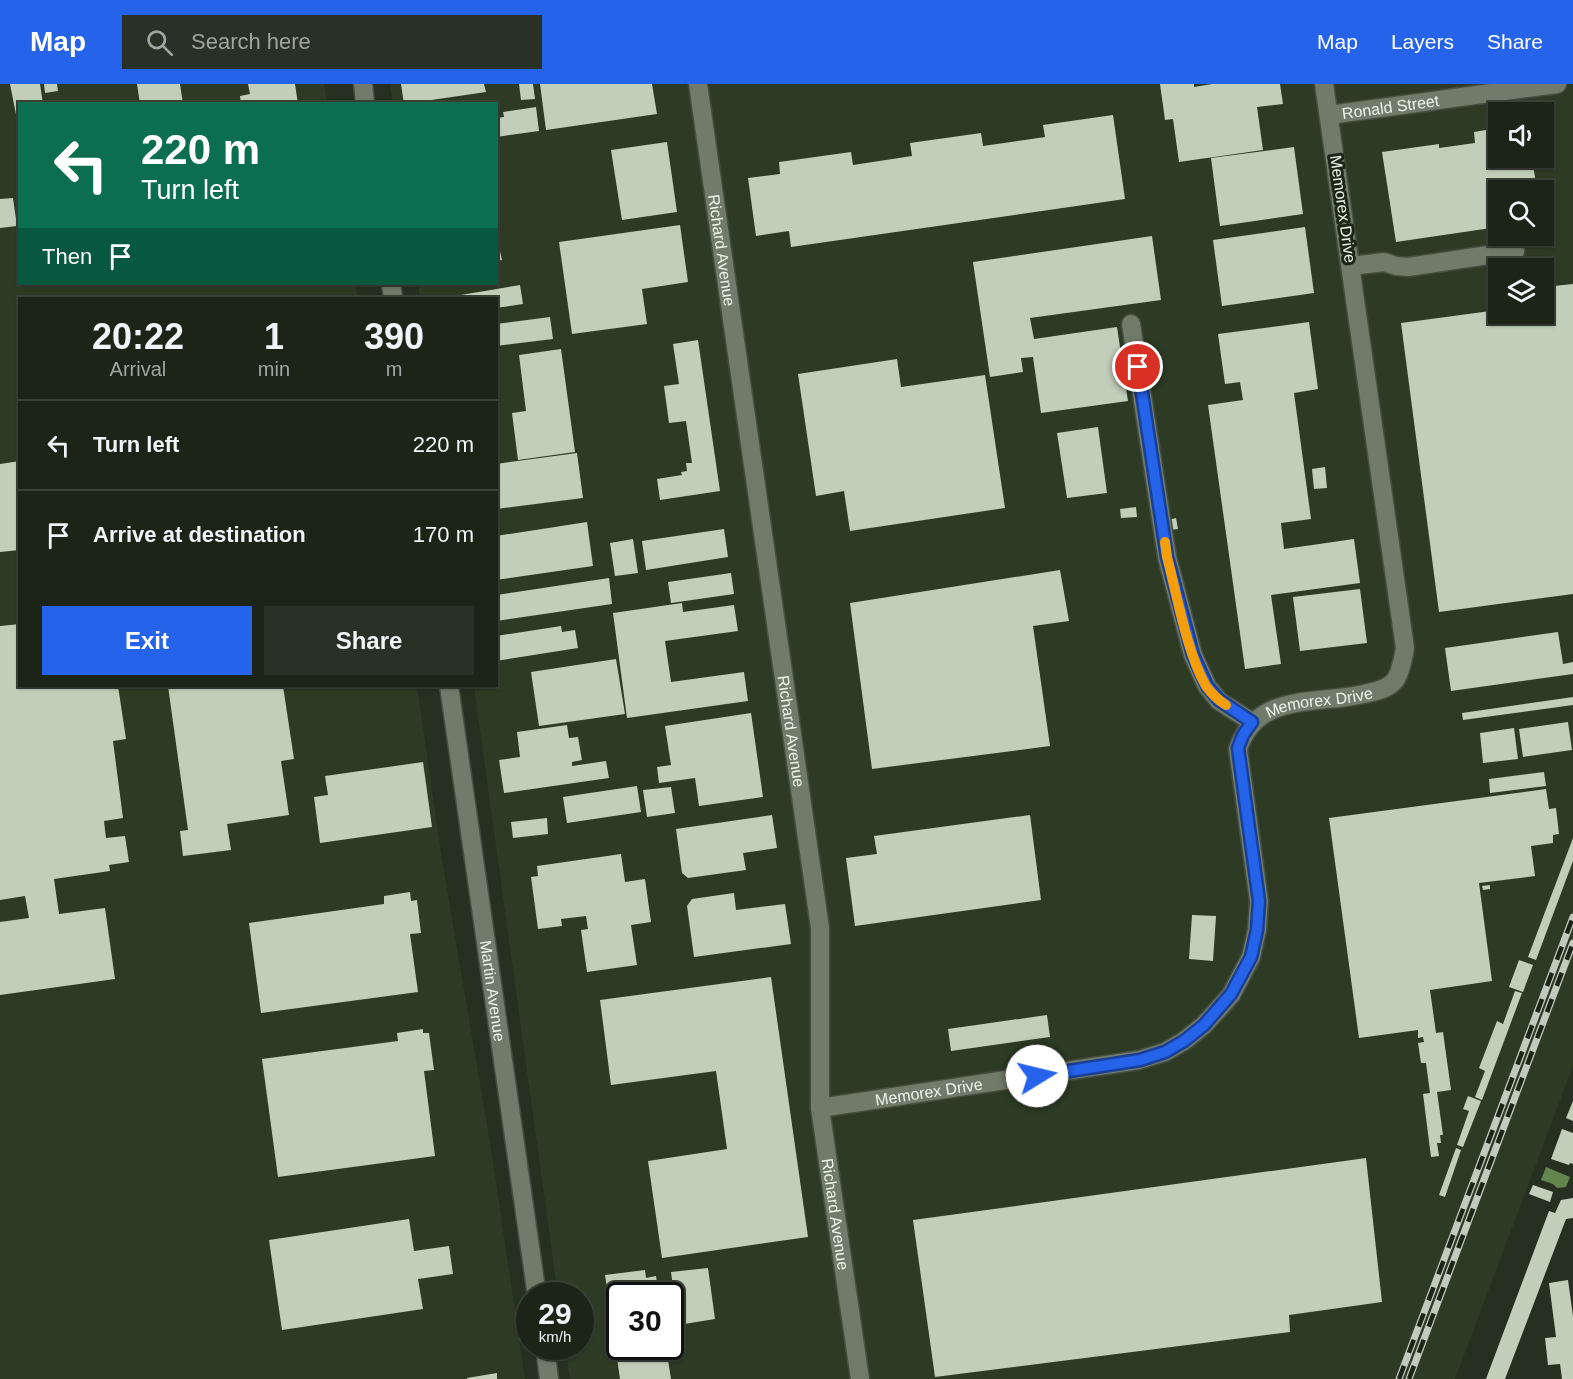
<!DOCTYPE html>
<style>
body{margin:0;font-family:Helvetica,sans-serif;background:#293025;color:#f1f3f6;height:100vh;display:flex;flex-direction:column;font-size:22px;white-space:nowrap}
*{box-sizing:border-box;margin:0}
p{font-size:20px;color:#a0a4a2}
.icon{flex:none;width:33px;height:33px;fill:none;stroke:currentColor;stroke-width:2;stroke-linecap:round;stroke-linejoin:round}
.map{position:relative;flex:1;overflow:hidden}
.drawer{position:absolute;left:18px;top:213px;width:480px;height:390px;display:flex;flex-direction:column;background:#1c2418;border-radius:0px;box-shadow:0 2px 4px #0004,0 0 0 2px #3a4137}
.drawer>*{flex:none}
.hud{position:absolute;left:18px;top:18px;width:480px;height:183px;border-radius:0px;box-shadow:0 2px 4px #0004,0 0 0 2px #3a4137;background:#0b6e4f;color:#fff;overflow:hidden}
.fabs{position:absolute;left:1488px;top:18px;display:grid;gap:12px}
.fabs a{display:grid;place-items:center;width:66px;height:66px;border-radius:0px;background:#1c2418;box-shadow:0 2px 4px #0004,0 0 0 2px #3a4137;font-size:30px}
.speed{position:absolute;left:516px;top:1198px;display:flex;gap:12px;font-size:30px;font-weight:700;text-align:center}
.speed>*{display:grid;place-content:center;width:78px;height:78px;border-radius:50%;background:#1c2418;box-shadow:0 2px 4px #0004,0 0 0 2px #3a4137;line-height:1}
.speed small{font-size:15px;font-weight:400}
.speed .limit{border:3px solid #111;border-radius:9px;background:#fff;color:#111}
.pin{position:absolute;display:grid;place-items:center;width:51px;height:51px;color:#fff;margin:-26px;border:3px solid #fff;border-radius:50%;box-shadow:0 2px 6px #0007}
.me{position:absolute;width:66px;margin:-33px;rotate:81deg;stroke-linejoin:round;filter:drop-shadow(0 0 4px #0008)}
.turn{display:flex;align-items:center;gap:21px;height:126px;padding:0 24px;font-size:27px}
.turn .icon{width:78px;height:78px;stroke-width:2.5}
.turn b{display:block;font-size:42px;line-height:51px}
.then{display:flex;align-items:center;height:57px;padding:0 24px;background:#0003;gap:12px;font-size:22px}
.eta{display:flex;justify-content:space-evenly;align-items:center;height:102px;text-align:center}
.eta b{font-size:36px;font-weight:800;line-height:42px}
.primary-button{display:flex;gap:12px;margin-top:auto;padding:12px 24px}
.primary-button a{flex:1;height:69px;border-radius:0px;background:#2563eb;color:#fff;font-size:24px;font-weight:800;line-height:69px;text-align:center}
.primary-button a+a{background:#293025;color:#f1f3f6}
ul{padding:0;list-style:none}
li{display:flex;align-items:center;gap:18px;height:90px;padding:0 24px;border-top:2px solid #3a4137}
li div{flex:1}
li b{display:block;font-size:22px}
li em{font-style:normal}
header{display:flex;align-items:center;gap:36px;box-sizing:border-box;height:84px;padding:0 30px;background:#2563eb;color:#fff}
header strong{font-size:28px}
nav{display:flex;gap:33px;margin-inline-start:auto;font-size:21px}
.search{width:420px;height:54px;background:#293025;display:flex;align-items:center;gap:15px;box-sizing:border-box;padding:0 21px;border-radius:0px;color:#a0a4a2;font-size:22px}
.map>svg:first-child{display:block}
.built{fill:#2d3b25;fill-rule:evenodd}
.water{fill:#64864e}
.building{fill:#c1ceba}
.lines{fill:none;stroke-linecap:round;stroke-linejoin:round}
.minor-casing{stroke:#454d3f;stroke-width:21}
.minor{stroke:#707b69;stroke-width:18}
.rail-casing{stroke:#c2c9bd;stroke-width:7}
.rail{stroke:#1c2617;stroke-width:4.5;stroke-dasharray:14;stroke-linecap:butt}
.route-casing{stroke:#184099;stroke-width:15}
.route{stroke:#2563eb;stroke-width:10}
.slow{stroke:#f59e0b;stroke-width:10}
.labels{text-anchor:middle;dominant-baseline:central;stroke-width:6;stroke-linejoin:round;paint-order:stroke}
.street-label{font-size:16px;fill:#eef4ea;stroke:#1c2617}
</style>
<header>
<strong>Map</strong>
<div class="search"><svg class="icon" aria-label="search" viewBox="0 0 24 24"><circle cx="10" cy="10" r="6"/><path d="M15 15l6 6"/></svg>Search here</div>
<nav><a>Map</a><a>Layers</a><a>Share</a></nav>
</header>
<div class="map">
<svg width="1573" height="1295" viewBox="0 0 1573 1295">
<rect width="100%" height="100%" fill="#263020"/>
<!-- built -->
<g class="built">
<path d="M0 0H324L327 19 20 20V200H355L358 214H20V602H417L441 769 491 1065 525 1295H0Z"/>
<path d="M390 0H1573V982L1455 1295H570L565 1263H580V1212H558L474 602H496V214H420L418 200H496V20L393 19ZM1498 28H1544V74H1498ZM1498 106H1544V152H1498ZM1498 184H1544V230H1498ZM620 1212H670V1263H620Z"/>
</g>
<!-- water -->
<path class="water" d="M1546 1083 1570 1093 1566 1103 1557 1104 1553 1100 1541 1096Z"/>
<!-- building -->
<g class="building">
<path d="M10 0H40L43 20H20V51Z"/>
<path d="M44 0H57L58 7 45 9Z"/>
<path d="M137 0H180L183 20H140Z"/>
<path d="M248 0H295L298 20H241L240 12 250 10Z"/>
<path d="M401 0H484L486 8 404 20Z"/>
<path d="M519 0H533L535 15 521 16Z"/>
<path d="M540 0H652L657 30 546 46Z"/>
<path d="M1160 0H1194V3L1212 0H1280L1283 20 1257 23 1263 66 1179 78 1173 35 1165 36Z"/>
<path d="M536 23 539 47 496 53V34L504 33 503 28Z"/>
<path d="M1113 31 1125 115 791 163 789 147 756 152 748 94 780 90 779 78 851 68 853 81 912 72 910 59 981 49 983 62 1045 53 1043 41Z"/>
<path d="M1498 44V74H1532L1537 106H1498V143L1396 158 1382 68 1439 60V64L1475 59 1474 48Z"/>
<path d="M667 58 677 128 622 136 611 66Z"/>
<path d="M1294 63 1303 130 1220 142 1211 74Z"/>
<path d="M13 114 17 142 0 144V115Z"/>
<path d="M680 141 688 198 642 205 647 240 572 250 559 158Z"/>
<path d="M1305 143 1314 209 1222 222 1213 156Z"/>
<path d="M496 149 502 176 496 177Z"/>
<path d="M1152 152 1161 216 1030 234 1034 255 1117 243 1128 317 1041 329 1033 273 1021 274 1023 288 990 293 973 178Z"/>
<path d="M1573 200V510L1439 528 1401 239 1498 226V230H1544V203Z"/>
<path d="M520 201 523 220 496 224V214H443Z"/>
<path d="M550 233 553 255 496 262V240Z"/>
<path d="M1309 238 1318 305 1294 309 1311 435 1281 439 1284 465 1354 455 1360 499 1271 511 1281 580 1245 585 1208 321 1243 316 1240 298 1225 300 1218 250Z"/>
<path d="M698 256 720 407 660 416 657 395 682 391 681 388 687 387 686 379H692L686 337 669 339 664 302 679 300 673 260Z"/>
<path d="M561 265 575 368 518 376 512 329 526 327 519 271Z"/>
<path d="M897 275 901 303 985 291 1005 424 850 447 844 407 816 412 798 290Z"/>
<path d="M1098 343 1107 409 1067 414 1057 349Z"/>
<path d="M577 369 583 414 496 425V380Z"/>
<path d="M20 377V466L0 468V380Z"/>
<path d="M1325 383 1327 404 1314 405 1312 385Z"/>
<path d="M1136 423 1137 433 1121 434 1120 425Z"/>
<path d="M1176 434 1178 445 1170 446 1168 436Z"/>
<path d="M587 438 593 482 496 496V452Z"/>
<path d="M724 445 728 473 646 486 642 457Z"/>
<path d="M633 455 638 489 615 492 610 459Z"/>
<path d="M1060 486 1069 537 1033 542 1050 662 872 685 850 519Z"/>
<path d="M731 489 734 510 671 519 668 498Z"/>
<path d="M609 494 612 520 496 537V511Z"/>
<path d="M1360 505 1367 559 1300 567 1293 513Z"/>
<path d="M682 519 683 528 734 521 738 547 665 557 671 598 744 588 748 617 627 634 613 529Z"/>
<path d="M20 540V602H118L126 655 113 657 123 734 104 737 106 754 125 752 129 778 109 781 110 787 54 795 59 830 105 824 115 895 0 911V838L29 834 25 812 0 816V542Z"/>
<path d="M561 542 562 548 575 546 578 564 496 577V552Z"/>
<path d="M1558 548 1563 580 1573 578V590L1451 607 1445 564Z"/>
<path d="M616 575 625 630 539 642 531 588Z"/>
<path d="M168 602H283L294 675 281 677 289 731 227 740 231 766 183 772 180 747 188 746Z"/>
<path d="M1573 613V621L1463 636 1462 629Z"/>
<path d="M751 629 763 713 699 722 695 694 659 699 657 683 671 681 665 642Z"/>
<path d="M1568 638 1572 666 1523 673 1519 645Z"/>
<path d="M567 641 569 654 578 653 582 676 572 678V682L606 677 609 694 504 709 499 676 520 673 517 648Z"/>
<path d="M1514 644 1518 675 1483 679 1480 649Z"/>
<path d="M423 678 432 743 320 759 314 713 328 711 325 692Z"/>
<path d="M1544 688 1546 702 1490 709 1489 695Z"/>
<path d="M637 702 641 728 567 739 563 713Z"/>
<path d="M671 703 675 729 647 733 643 706Z"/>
<path d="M1546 705 1549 725 1556 724 1559 750 1553 751V759L1531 762 1535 792 1479 799 1492 897 1430 906 1436 949 1443 948 1451 1006 1437 1008 1443 1051H1440L1441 1059H1437L1439 1072 1431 1073 1423 1010 1430 1009 1426 979H1421L1418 959 1424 958 1423 953 1418 954V946L1359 954 1329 734Z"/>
<path d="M772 731 777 764 743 769 746 786 688 794 682 789 676 745Z"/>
<path d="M1030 731 1041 816 855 842 846 774 877 770 874 752Z"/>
<path d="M547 734 548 750 513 754 511 738Z"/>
<path d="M1573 754V777L1536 876 1528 873Z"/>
<path d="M621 770 625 798 645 795 651 838 631 841 637 881 587 888 581 846 588 845 586 832 561 835 562 842 538 845 531 793 538 792 537 782Z"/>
<path d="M1490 801V805L1483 806 1482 802Z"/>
<path d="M410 808 411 817 417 816 421 849 410 850 418 908 261 929 249 839 384 820V812Z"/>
<path d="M734 809 736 826 785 820 791 860 694 873 687 822 692 815Z"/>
<path d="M1192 831 1216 832 1213 877 1189 875Z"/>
<path d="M1519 876 1533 881 1523 908 1509 903Z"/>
<path d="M771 893 808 1153 662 1174 648 1077 727 1065 716 987 611 1001 600 916Z"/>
<path d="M1515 907 1522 909 1482 1016 1475 1013 1485 987 1479 984 1497 937 1503 940Z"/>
<path d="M1047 931 1050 953 951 967 948 945Z"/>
<path d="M423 945V949H429L434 986 424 987 435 1072 278 1093 262 975 398 957 397 949Z"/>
<path d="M1468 1012 1481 1017 1463 1063 1457 1061 1469 1027 1463 1025Z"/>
<path d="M1573 1017V1037L1566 1034Z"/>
<path d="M1562 1045 1573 1049V1080L1570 1079 1569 1081 1551 1075Z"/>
<path d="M1456 1064 1461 1066 1445 1113 1439 1111Z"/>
<path d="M1366 1074 1382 1218 1289 1231 1290 1248 935 1293 913 1136Z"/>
<path d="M1533 1101 1553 1108 1550 1118 1529 1110Z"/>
<path d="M1573 1114V1134L1566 1135 1505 1295H1486L1549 1127 1555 1129 1561 1116Z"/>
<path d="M409 1135 414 1167 449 1162 453 1190 418 1195 423 1225 282 1246 269 1156Z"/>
<path d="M708 1184 715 1235 678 1241 671 1188Z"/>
<path d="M645 1186 646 1194 656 1192 659 1212H620V1263H666L671 1295H620L605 1191Z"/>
<path d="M1568 1196 1573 1232V1295H1562L1560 1280 1548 1281 1545 1254 1556 1253 1549 1199Z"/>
<path d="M497 1289V1295H467V1294Z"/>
</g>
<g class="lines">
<defs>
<g id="minor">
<path d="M363 0 365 20"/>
<path id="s1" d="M698 0 820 844V1024L860 1295"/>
<path id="s2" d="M1329 31 1557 0"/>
<path d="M1351 182 1384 178 1396 182 1408 183 1515 167"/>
<path d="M391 200 393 214"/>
<path d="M1131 240 1167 473 1193 571 1207 602 1219 617 1252 638"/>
<path id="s3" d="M449 602 537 1212"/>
<path id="s4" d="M820 1024 1139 976 1165 968 1184 957 1204 941 1231 911 1251 873 1257 846 1259 817 1238 665C1258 606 1319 622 1368 609 1378 607 1390 604 1396 595 1402 585 1403 574 1405 564L1324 0"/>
<path d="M545 1263 549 1295"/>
</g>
</defs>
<!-- minor casing -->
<use href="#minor" class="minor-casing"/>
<!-- minor -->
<use href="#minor" class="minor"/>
<defs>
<g id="rail">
<path d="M1399 1295 1573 833"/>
<path d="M1409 1295 1573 859"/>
</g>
</defs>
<!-- rail casing -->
<use href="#rail" class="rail-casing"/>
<!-- rail -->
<use href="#rail" class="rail"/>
</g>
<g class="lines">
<defs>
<path id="route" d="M1037 992 1140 976 1165 968 1184 957 1204 941 1231 910 1251 873 1257 846 1259 817 1238 664 1243 651 1252 638 1219 616 1207 602 1193 571 1167 473 1138 283"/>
</defs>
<!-- route casing -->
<use href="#route" class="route-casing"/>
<!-- route -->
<use href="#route" class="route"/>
<!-- slow -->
<path class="slow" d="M1165 458 1167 473C1177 511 1187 569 1206 602 1211 609 1218 616 1226 621"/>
</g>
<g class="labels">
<!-- street labels -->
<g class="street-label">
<text stroke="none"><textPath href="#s2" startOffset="62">Ronald Street</textPath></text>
<text transform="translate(1343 125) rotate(82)">Memorex Drive</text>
<text stroke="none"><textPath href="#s1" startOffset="168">Richard Avenue</textPath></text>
<text stroke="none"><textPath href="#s4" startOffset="792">Memorex Drive</textPath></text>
<text stroke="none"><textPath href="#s1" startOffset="654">Richard Avenue</textPath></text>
<text stroke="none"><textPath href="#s3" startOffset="308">Martin Avenue</textPath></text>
<text stroke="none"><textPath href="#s4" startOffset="110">Memorex Drive</textPath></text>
<text stroke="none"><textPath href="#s1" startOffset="1140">Richard Avenue</textPath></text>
</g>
</g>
</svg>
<div class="fabs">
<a><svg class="icon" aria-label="sound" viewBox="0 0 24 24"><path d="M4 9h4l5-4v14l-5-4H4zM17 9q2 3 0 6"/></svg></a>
<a><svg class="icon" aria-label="search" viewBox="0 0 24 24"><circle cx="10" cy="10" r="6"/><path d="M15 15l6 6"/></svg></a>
<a><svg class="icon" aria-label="layers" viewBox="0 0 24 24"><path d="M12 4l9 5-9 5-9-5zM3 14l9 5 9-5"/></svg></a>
</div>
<div class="speed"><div>29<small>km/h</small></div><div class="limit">30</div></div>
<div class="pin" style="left:1138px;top:283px;background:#d93025"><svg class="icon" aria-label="arrive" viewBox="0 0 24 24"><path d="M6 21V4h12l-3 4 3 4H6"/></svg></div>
<svg class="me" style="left:1037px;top:992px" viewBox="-20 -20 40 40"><circle r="19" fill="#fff"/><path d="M0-13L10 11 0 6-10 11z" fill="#2563eb"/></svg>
<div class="hud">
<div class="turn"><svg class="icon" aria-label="left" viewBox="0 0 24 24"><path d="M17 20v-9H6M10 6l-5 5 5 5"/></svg><div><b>220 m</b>Turn left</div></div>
<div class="then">Then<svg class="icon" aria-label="arrive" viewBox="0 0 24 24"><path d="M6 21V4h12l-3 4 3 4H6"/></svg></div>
</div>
<section class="drawer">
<div class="eta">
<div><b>20:22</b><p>Arrival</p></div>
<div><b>1</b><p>min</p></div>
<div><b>390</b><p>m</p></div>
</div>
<ul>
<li><svg class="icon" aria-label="left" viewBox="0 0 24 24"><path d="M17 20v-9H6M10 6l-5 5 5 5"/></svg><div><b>Turn left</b></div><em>220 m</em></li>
<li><svg class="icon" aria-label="arrive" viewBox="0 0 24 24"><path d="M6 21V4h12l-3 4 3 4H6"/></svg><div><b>Arrive at destination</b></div><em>170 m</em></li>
</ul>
<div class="primary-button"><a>Exit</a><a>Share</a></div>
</section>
</div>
